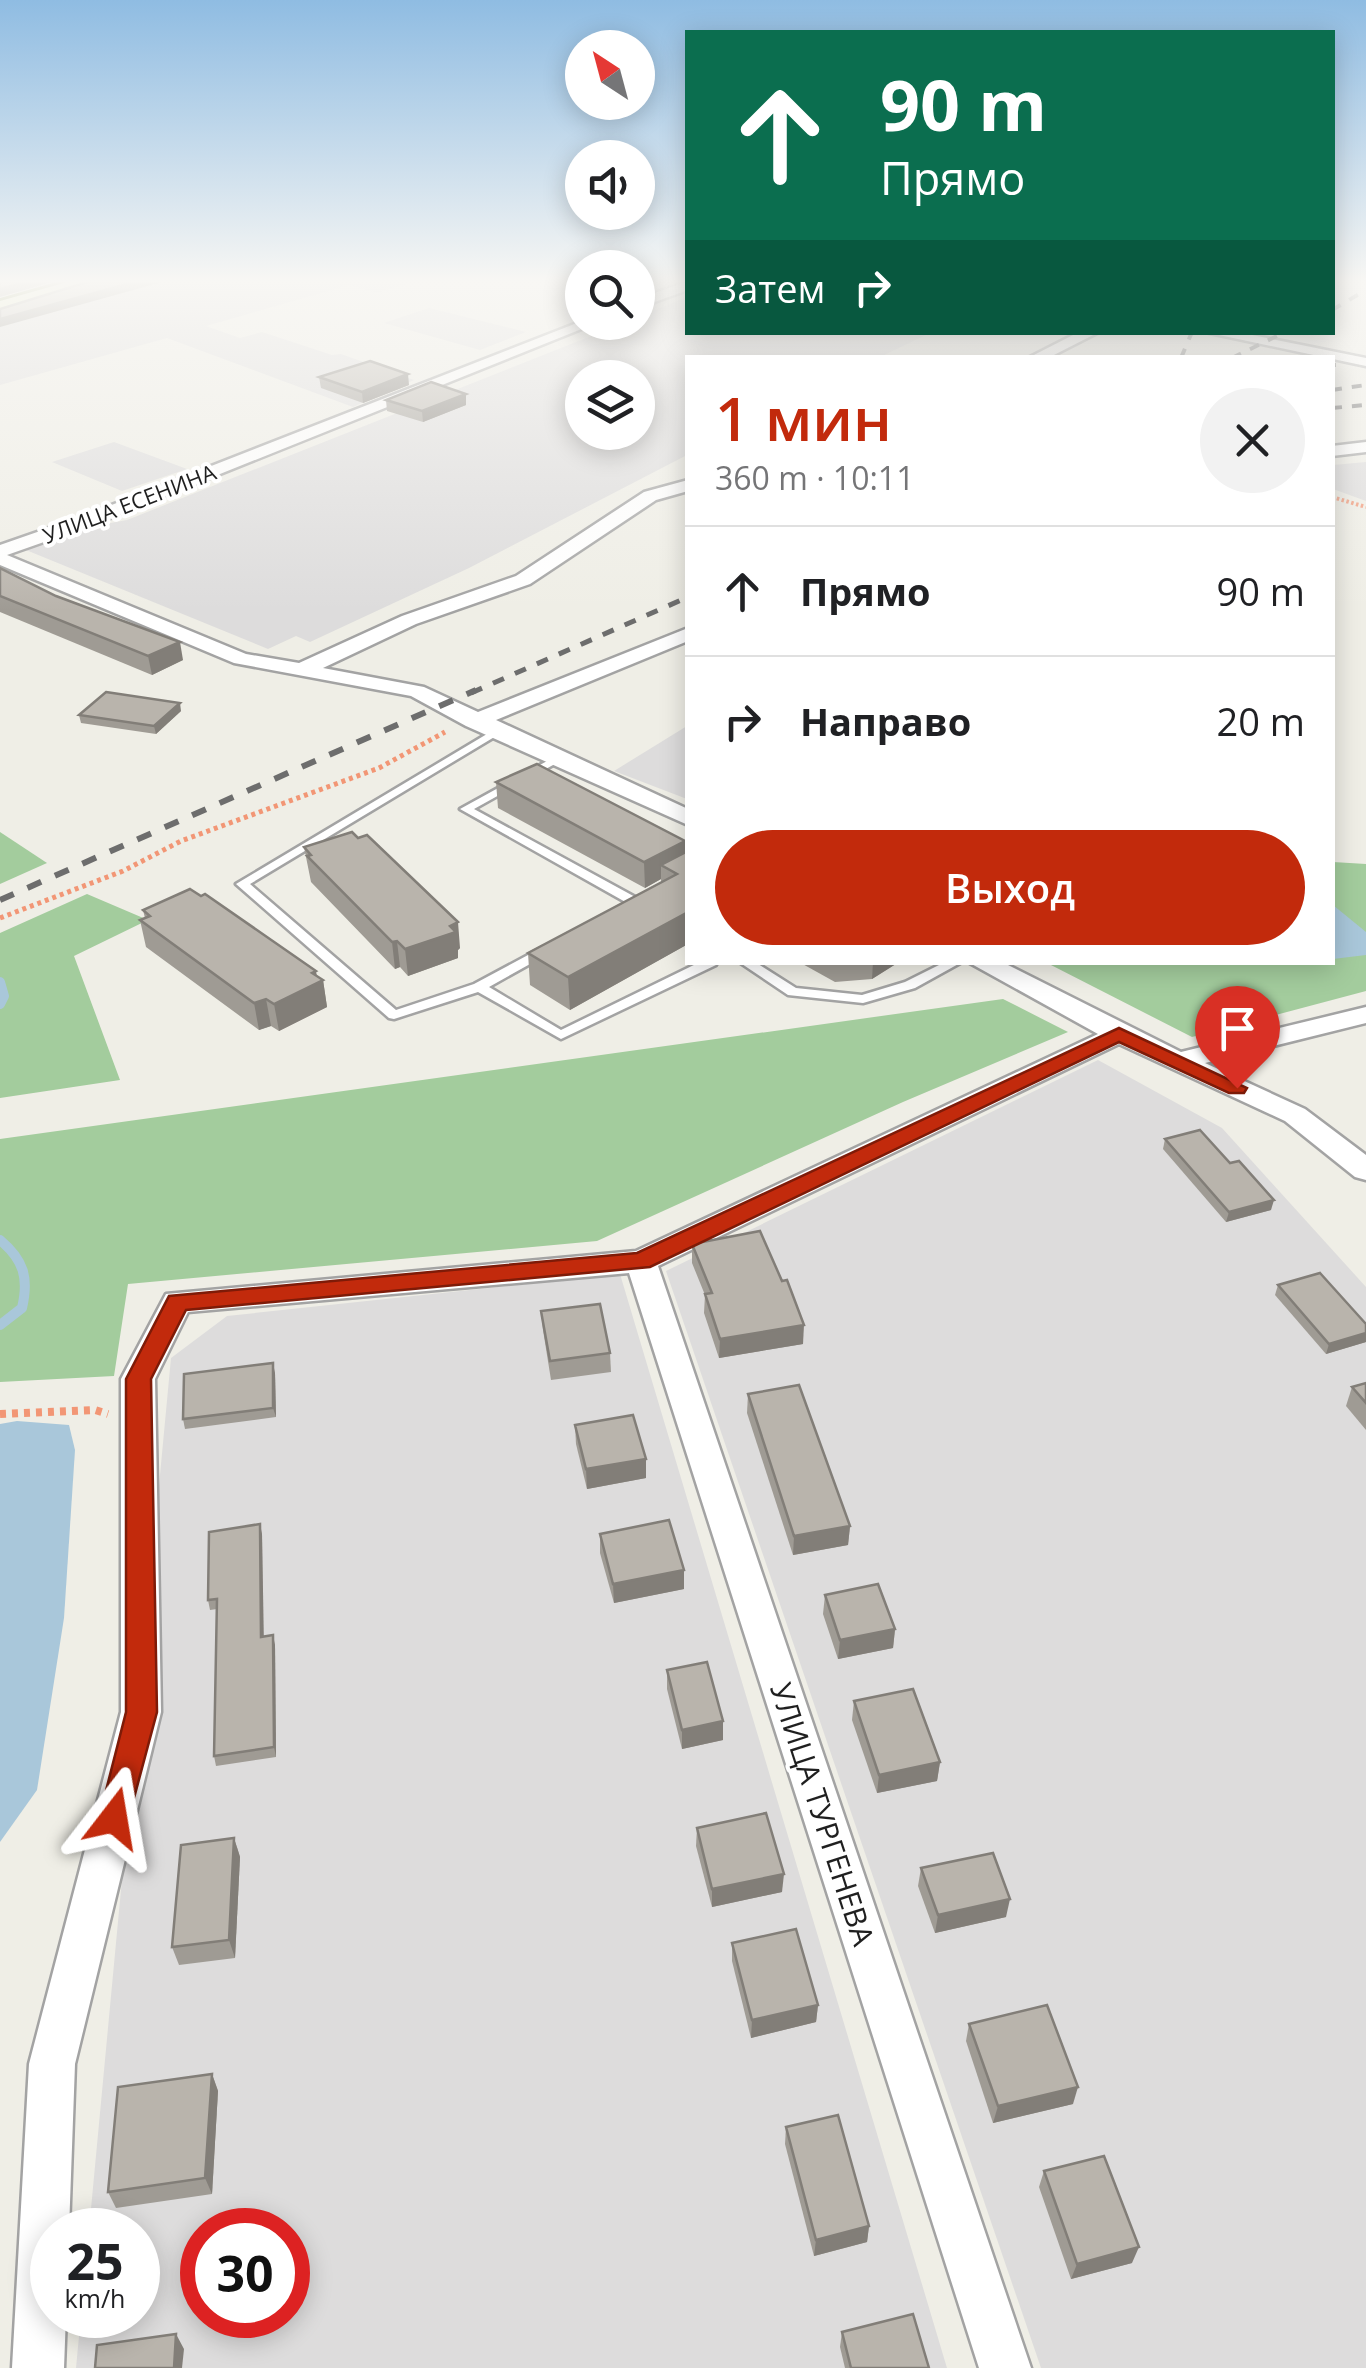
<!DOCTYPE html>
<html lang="ru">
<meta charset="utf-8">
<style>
body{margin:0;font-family:"Open Sans",sans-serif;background:#f2f2f2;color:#202124;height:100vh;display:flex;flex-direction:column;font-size:38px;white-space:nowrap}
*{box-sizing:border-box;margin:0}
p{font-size:32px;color:#757577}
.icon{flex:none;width:55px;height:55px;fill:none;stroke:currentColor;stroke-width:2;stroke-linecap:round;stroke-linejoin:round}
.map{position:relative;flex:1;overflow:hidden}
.panel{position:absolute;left:685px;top:355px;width:650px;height:610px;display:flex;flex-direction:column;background:#fff;border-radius:0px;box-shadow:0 5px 25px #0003}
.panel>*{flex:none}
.top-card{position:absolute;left:685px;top:30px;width:650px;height:305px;border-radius:0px;box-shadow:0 5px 25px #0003;background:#0b6e4f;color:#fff;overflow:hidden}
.needle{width:65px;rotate:324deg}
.fabs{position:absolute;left:565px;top:30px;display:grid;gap:20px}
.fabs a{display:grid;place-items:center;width:90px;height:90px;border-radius:50%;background:#fff;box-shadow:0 5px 25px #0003;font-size:50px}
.speed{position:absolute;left:30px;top:2208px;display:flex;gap:20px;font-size:50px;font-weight:700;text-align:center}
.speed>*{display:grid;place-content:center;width:130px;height:130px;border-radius:50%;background:#fff;box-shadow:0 5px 25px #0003;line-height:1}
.speed small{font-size:25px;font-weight:400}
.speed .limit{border:15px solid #d22;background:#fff;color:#111}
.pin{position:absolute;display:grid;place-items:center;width:85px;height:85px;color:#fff;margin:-102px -42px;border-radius:50% 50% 50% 0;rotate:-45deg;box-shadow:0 0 10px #0007}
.pin .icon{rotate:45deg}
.me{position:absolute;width:110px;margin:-55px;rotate:14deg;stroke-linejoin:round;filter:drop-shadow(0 0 8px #0008)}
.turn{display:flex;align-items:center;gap:35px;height:210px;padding:0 30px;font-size:45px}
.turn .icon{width:130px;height:130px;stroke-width:2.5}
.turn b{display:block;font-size:70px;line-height:85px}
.then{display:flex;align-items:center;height:95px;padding:0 30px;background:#0003;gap:20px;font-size:38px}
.round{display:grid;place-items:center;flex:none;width:105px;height:105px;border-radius:52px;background:#f2f2f2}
.overview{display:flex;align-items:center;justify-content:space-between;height:170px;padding:0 30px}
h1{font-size:60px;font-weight:600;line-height:75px;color:#c22a0c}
.action{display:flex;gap:20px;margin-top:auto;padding:20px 30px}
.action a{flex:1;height:115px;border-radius:60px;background:#c22a0c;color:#fff;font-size:40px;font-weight:600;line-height:115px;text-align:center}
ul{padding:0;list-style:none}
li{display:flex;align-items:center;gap:30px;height:130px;padding:0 30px;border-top:2px solid #e0e0e0}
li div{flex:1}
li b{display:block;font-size:38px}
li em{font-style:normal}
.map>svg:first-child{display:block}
.residential{fill:#dddcdc;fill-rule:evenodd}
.forest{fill:#a3cc9d}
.water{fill:#a9c7da}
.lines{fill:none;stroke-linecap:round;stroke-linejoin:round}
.stream{stroke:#a9c7da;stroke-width:10}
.lane-casing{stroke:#a3a3a3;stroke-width:5}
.street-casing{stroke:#a3a3a3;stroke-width:5}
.secondary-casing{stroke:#55710b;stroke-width:6}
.path-far2{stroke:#f29675;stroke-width:4;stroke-dasharray:2.5 2.5;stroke-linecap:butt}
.path-far1{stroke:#f29675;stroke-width:5;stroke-dasharray:4 4;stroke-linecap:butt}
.path{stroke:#f29675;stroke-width:8;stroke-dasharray:6 6;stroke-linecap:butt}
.lane{fill:#fff;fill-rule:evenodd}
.street{fill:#fff;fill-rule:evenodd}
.secondary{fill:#eaf6bd;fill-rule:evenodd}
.rail-far2{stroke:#6d6d6d;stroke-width:4;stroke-dasharray:10 10;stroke-linecap:butt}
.rail-far1{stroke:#6d6d6d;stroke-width:5;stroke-dasharray:12 12;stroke-linecap:butt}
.rail{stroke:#6d6d6d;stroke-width:6;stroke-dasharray:15 15;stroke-linecap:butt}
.wall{fill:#9f9b94}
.shaded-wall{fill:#827e78}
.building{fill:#b9b4ac;stroke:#827e78;stroke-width:2.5}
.route{fill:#c22a0c;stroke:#7e1b08;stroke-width:2.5}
.labels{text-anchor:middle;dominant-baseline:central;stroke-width:8;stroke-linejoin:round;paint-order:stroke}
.far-street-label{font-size:22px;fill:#1f1f1f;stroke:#fff}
.near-street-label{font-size:30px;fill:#1f1f1f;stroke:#fff}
</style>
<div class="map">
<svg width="1366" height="2368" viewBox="0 0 1366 2368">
<rect width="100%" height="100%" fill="#efeee6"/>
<!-- residential -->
<g class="residential">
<path d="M126 279H421L377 293 349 285 206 326 240 338 262 332 332 355 341 354 414 380 353 407 167 338 0 385V314Z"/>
<path d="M687 297 688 332 930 333 880 357 688 358 687 455 469 568 310 642 296 636 268 649 26 550 89 527 127 520 624 323 638 322V317ZM582 378H638V432H582Z"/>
<path d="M429 308 526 332 480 350 384 323Z"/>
<path d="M114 442 187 469 122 491 52 462Z"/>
<path d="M1366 462V501L1333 489V465Z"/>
<path d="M687 726V799L614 771Z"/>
<path d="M1098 1060 1222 1128 1366 1287V2368H1041L666 1271Z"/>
<path d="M620 1274 947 2368H76L81 2315H138V2230H89L171 1358 227 1316ZM202 2230H288V2315H202Z"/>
</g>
<!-- forest -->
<g class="forest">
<path d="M0 832 47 863 0 884Z"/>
<path d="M1333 862 1366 864V991L1192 1037 1049 964 1332 962Z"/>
<path d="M87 894 148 920 74 956 120 1080 0 1098V933Z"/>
<path d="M1003 999 1068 1032 903 1102 597 1241 128 1284 114 1376 0 1382V1139Z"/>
</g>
<!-- water -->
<g class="water">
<path d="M1333 905 1366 932V955L1333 959Z"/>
<path d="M17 1421 69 1425 75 1450 64 1618 37 1790 0 1842V1424Z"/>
</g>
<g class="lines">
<!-- stream -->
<g class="stream">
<path d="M0 982 4 996 0 1004"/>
<path d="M0 1240C24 1260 29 1278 22 1308L0 1325"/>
</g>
<defs>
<g id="lane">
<path d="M497 728 501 729V733L250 884 396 1010 474 984 543 947 549 951 548 954 489 987 561 1030 700 962H717L716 965 561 1039 478 992 394 1019 389 1018 236 884Z"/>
<path d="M558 755 564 758 562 760 474 809 637 898V904H629L460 809Z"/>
<path d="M739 962H755L796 988 862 995 905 982 945 962H962L915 988 863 1003 788 995Z"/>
</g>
<g id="street">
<path d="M688 281V290L638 308V299Z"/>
<path d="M582 321 599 322 98 523 7 555 246 654 299 663 402 616 516 576 644 492 688 480V491L656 500 530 584 416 624 323 668 424 687 478 712 688 628V641L496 720 688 809V825L466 726 411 696 234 663 0 565V545L86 515Z"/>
<path d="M1079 332H1099L1048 358H1028Z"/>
<path d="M1205 332H1237L1366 358V366Z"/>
<path d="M1366 442V452L1332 456V446Z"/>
<path d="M968 962H1002L1181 1052 1366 1007V1023L1205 1063 1305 1109 1366 1155V1180L1355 1177 1285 1121 1119 1044 658 1266 1031 2368H979L629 1273 188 1312 155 1379 161 1712 75 2064 69 2230H52V2315H66L64 2368H12L29 2064 121 1712V1379L166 1294 636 1251 1098 1034Z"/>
</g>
<path id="secondary" d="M78 279H110L0 313V301Z"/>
</defs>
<!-- lane casing -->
<use href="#lane" class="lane-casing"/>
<!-- street casing -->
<use href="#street" class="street-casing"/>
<!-- secondary casing -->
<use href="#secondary" class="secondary-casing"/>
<!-- path-far2 -->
<path class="path-far2" d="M1332 497 1366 507"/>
<!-- path-far1 -->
<path class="path-far1" d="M0 918 123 871 181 841 379 768 445 732"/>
<!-- path -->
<path class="path" d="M0 1414 95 1410 108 1414"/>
<!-- lane -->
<use href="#lane" class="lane"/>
<!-- street -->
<use href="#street" class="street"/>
<!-- secondary -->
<use href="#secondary" class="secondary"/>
<!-- rail-far2 -->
<g class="rail-far2">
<path d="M1332 310 1366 290"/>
<path d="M1181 358 1192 332"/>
<path d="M1232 358 1285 332"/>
<path d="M1332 365H1336"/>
<path d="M1332 390 1366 385"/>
<path d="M1332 408 1366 405"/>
</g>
<!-- rail-far1 -->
<path class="rail-far1" d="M471 693 688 597"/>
<!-- rail -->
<path class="rail" d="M0 900 476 690"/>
</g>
<!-- wall -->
<g class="wall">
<path d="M319 377 409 385 363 403 321 388Z"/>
<path d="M466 394V405L423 422 387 411 386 400Z"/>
<path d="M0 568 183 660 152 675 0 612Z"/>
<path d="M181 711 156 734 81 723 79 715Z"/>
<path d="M496 782 685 841V852L688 851V944L570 1010 530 985 528 953 661 882V879L645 888 498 808Z"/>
<path d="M304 847 460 948 458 950V958L408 976 400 967 395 969 311 882Z"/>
<path d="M143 910 317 977 323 980 327 1007 279 1031 271 1026 259 1030 146 947 140 920 145 918Z"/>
<path d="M799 962H899L872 979 835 982Z"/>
<path d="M1165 1139 1271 1210 1226 1222 1163 1149Z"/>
<path d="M692 1244 782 1281 803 1344 719 1358 704 1313 705 1295 692 1263Z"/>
<path d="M1278 1285 1366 1324V1342L1326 1354 1275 1295Z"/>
<path d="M541 1311 610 1353 611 1372 551 1380 543 1330Z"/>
<path d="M275 1373 276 1417 185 1429 183 1419Z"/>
<path d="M1366 1383V1430L1346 1406 1352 1387Z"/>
<path d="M748 1394 850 1526 848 1545 793 1555 747 1413Z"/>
<path d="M575 1425 646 1459V1478L587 1489 576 1444Z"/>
<path d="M262 1534 263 1637 275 1645 276 1757 216 1766 214 1756 217 1609 210 1610 208 1600Z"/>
<path d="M600 1534 684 1589 614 1603 600 1553Z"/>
<path d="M825 1595 895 1629 893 1648 838 1659 823 1614Z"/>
<path d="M667 1670 723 1721V1740L682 1749 667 1689Z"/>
<path d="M854 1701 940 1762 937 1781 877 1793 852 1720Z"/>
<path d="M697 1828 782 1892 712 1907 696 1846Z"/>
<path d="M234 1838 240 1857 235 1958 179 1965 172 1947Z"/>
<path d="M921 1868 1006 1917 935 1933 918 1886Z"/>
<path d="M732 1943 818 2005 816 2022 751 2038 732 1961Z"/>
<path d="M969 2024 1073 2104 993 2123 966 2041Z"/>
<path d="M212 2074 218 2091 212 2194 116 2208 108 2192Z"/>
<path d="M786 2127 869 2226 867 2242 814 2256 785 2144Z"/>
<path d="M1044 2171 1132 2263 1071 2279 1039 2187Z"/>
<path d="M842 2332 929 2368H845L840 2347Z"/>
</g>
<!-- shaded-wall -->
<g class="shaded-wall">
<path d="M36 279H63L0 297V289Z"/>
<path d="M145 279H173L0 327V319Z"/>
<path d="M408 374 409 385 363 403 362 392Z"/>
<path d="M466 394V405L423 422 422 411Z"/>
<path d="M180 642 183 660 152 675 148 656Z"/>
<path d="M180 703 181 711 156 734 154 726Z"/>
<path d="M685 841V866L661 865V879L645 888 644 862Z"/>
<path d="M688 912V944L570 1010 568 977Z"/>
<path d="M458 922 460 948 458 950V958L408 976 405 949Z"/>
<path d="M397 941 400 967 395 969 392 942Z"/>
<path d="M873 962H899L872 979Z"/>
<path d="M316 971 318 983 323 980 327 1007 279 1031 274 1004Z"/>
<path d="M266 999 271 1026 259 1030 254 1003Z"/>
<path d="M1274 1200 1271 1210 1226 1222 1229 1212Z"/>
<path d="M804 1325 803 1344 719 1358 720 1339Z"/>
<path d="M1366 1333V1342L1326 1354 1329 1344Z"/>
<path d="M273 1363 275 1373 276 1417 273 1408Z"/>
<path d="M646 1459V1478L587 1489 586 1469Z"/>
<path d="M260 1524 262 1534 264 1647 261 1637Z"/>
<path d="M850 1526 848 1545 793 1555 794 1536Z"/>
<path d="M684 1570V1589L614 1603 613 1584Z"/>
<path d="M895 1629 893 1648 838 1659 840 1640Z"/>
<path d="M273 1635 275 1645 276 1757 274 1747Z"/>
<path d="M723 1721V1740L682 1749V1730Z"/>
<path d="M940 1762 937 1781 877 1793 879 1775Z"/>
<path d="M234 1838 240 1857 235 1958 229 1940Z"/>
<path d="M784 1874 782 1892 712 1907V1889Z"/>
<path d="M1010 1899 1006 1917 935 1933 938 1915Z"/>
<path d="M818 2005 816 2022 751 2038 752 2020Z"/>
<path d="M212 2074 218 2091 212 2194 205 2178Z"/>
<path d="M1078 2087 1073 2104 993 2123 998 2106Z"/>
<path d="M869 2226 867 2242 814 2256 816 2240Z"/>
<path d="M1139 2247 1132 2263 1071 2279 1077 2264Z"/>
<path d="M176 2334 184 2349 182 2368H174Z"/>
</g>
<!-- building -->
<g class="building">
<path d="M0 279H36L0 289Z"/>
<path d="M97 279H145L0 319V309Z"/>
<path d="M370 361 408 374 362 392 319 377Z"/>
<path d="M431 382 466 394 422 411 386 400Z"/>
<path d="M0 568 56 596 180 642 148 656 0 596Z"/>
<path d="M106 692 180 703 154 726 79 715Z"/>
<path d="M537 764 685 841 644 862 496 782Z"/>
<path d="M352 832 358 838 367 835 458 922 450 926 456 932 405 949 397 941 392 942 307 856 311 855 304 847Z"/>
<path d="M688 851V912L568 977 528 953 677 874 661 865Z"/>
<path d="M190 889 201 896 205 894 316 971 312 973 323 980 274 1004 266 999 254 1003 140 920 150 916 143 910Z"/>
<path d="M1200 1130 1230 1163 1239 1161 1274 1200 1229 1212 1165 1139Z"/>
<path d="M760 1231 782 1281 787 1280 804 1325 720 1339 705 1294 712 1293 692 1244Z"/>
<path d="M1320 1273 1366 1324V1333L1329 1344 1278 1285Z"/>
<path d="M600 1304 610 1353 550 1361 541 1311Z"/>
<path d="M273 1363V1408L183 1419 184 1374Z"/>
<path d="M1366 1383V1403L1352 1387Z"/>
<path d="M799 1385 850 1526 794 1536 748 1394Z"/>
<path d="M633 1415 646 1459 586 1469 575 1425Z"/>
<path d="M669 1520 684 1570 613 1584 600 1534Z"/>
<path d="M260 1524 261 1637 273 1635 274 1747 214 1756 217 1599 208 1600 209 1532Z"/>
<path d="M878 1584 895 1629 840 1640 825 1595Z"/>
<path d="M707 1662 723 1721 682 1730 667 1670Z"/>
<path d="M913 1689 940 1762 879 1775 854 1701Z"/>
<path d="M766 1813 784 1874 712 1889 697 1828Z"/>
<path d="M234 1838 229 1940 172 1947 181 1845Z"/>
<path d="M993 1853 1010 1899 938 1915 921 1868Z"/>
<path d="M796 1929 818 2005 752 2020 732 1943Z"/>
<path d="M1047 2005 1078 2087 998 2106 969 2024Z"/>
<path d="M212 2074 205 2178 108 2192 118 2087Z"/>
<path d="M838 2115 869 2226 816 2240 786 2127Z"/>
<path d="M1104 2156 1139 2247 1077 2264 1044 2171Z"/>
<path d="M913 2314 929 2368H851L842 2332Z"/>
<path d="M176 2334 174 2368H95L97 2345Z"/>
</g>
<!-- sky -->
<linearGradient id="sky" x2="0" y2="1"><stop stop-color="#8fbce2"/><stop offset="0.46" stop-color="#f8f7f4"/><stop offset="1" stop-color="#f8f7f4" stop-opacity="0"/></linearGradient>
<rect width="1366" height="611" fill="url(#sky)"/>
<!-- route -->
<path class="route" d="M1119 1028 1247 1088 1244 1093H1229L1119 1042 650 1267 186 1310 151 1379 157 1712 126 1828 114 1832 103 1828 99 1818 126 1712V1379L169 1296 637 1253Z"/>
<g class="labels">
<!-- far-street labels -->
<g class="far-street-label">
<text transform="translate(129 503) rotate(-21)">УЛИЦА ЕСЕНИНА</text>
</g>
<!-- near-street labels -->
<g class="near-street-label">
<text transform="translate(823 1814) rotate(72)">УЛИЦА ТУРГЕНЕВА</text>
</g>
</g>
</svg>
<div class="fabs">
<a><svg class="needle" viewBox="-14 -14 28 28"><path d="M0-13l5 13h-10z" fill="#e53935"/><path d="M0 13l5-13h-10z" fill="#757577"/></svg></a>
<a><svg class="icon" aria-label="sound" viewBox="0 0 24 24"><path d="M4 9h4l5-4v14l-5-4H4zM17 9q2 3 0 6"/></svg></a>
<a><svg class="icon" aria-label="search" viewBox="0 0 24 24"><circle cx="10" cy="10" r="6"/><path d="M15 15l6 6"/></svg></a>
<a><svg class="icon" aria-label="layers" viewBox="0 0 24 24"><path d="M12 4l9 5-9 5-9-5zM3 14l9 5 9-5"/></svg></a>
</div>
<div class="speed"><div>25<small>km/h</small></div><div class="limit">30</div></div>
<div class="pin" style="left:1237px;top:1088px;background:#d93025"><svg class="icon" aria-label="arrive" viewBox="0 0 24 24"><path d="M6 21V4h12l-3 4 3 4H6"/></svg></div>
<svg class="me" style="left:114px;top:1818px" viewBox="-20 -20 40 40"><path d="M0-17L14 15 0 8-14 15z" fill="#c22a0c" stroke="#fff" stroke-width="4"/></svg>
<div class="top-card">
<div class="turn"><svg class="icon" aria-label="ahead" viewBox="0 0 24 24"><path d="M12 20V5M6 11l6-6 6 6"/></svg><div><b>90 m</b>Прямо</div></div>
<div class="then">Затем<svg class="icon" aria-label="right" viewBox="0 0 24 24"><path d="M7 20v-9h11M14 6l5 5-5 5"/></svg></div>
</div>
<section class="panel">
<div class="overview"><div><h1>1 мин</h1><p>360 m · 10:11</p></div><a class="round"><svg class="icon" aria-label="close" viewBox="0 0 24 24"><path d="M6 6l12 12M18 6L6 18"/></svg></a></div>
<ul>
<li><svg class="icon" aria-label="ahead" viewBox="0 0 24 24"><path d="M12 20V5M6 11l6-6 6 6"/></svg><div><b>Прямо</b></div><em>90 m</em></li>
<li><svg class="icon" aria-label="right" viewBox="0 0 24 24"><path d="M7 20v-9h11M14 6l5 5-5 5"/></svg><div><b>Направо</b></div><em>20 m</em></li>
</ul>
<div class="action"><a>Выход</a></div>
</section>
</div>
